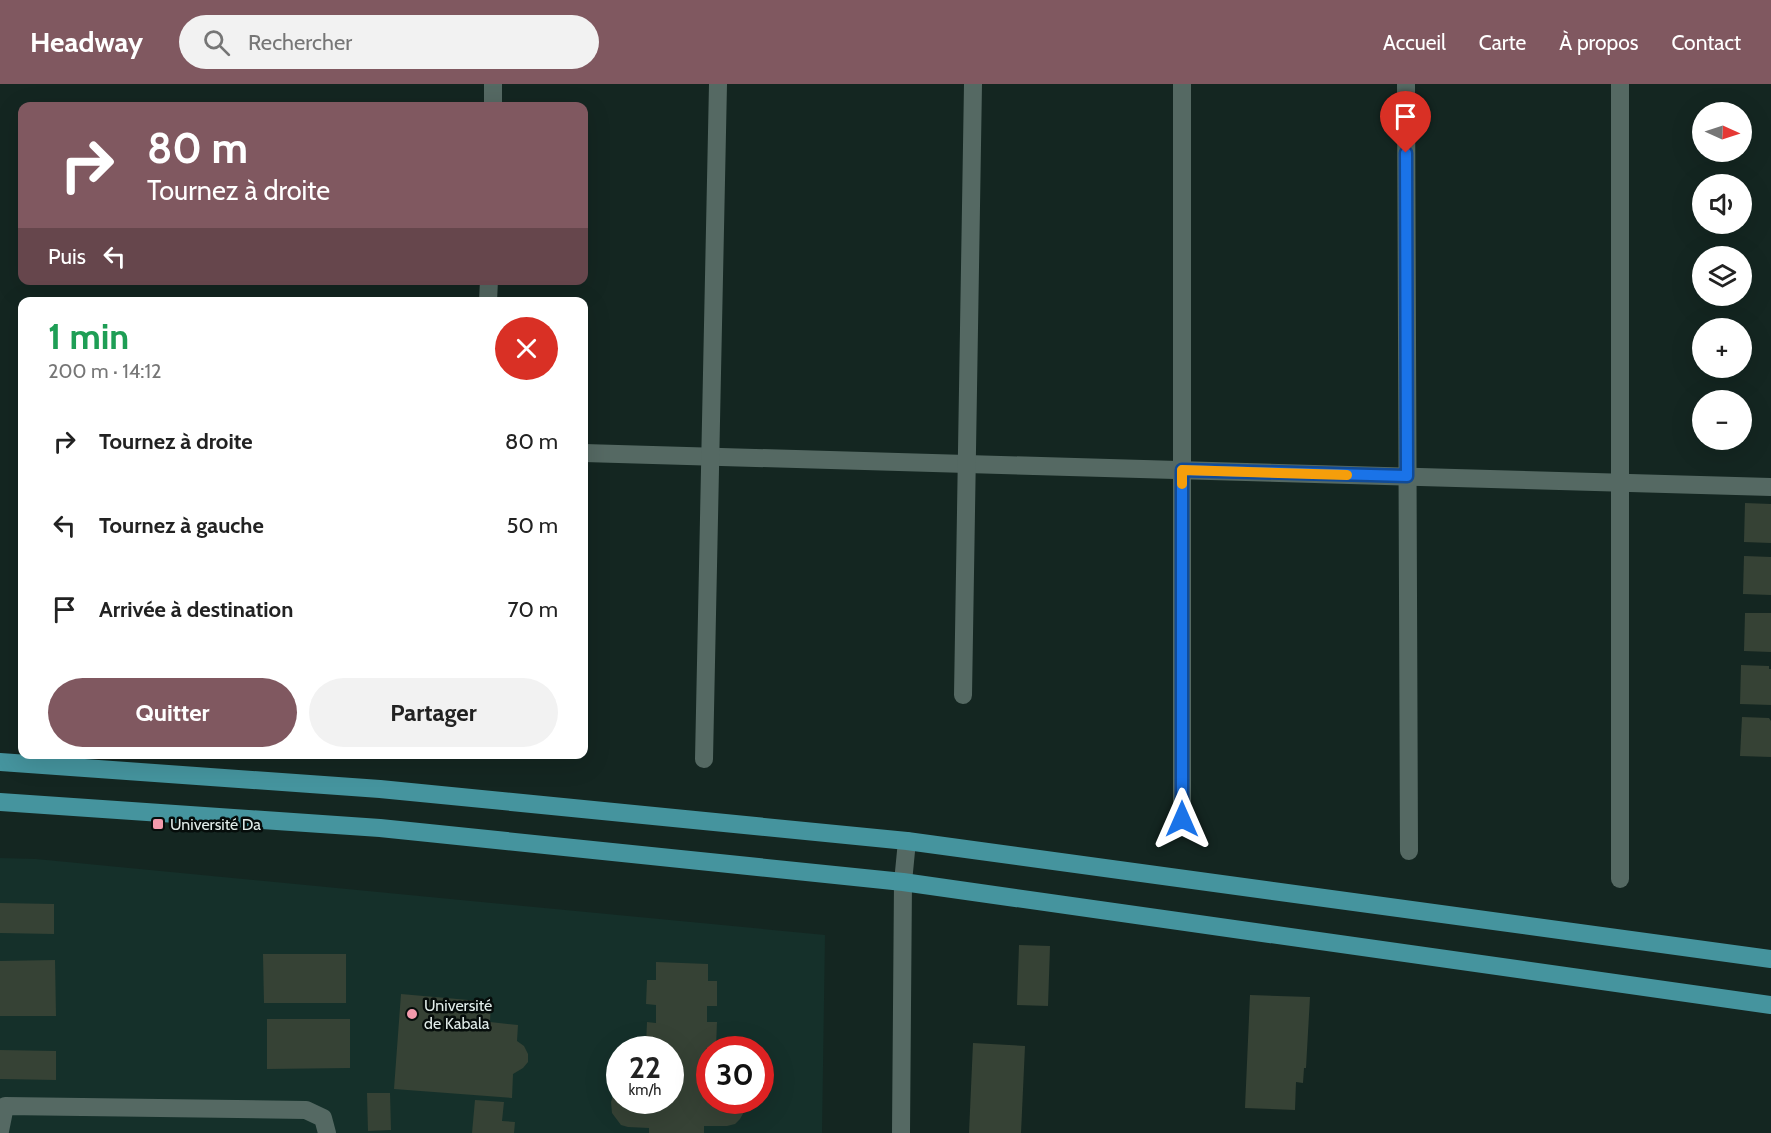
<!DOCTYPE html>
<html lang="fr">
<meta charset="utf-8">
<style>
body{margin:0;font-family:Cabin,sans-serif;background:#f2f2f2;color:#222;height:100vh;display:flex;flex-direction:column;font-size:22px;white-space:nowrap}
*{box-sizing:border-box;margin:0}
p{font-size:20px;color:#767676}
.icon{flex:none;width:33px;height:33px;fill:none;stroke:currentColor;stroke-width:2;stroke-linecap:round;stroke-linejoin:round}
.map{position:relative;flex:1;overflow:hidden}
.details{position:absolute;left:18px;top:213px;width:570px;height:462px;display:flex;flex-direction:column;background:#fff;border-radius:12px;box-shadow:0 6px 24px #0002}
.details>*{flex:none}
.hud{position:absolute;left:18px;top:18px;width:570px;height:183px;border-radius:12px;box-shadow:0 6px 24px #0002;background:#805860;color:#fff;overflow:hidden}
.needle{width:39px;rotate:93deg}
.fabs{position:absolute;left:1692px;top:18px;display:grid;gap:12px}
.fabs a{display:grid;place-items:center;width:60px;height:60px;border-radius:50%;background:#fff;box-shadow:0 6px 24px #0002;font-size:30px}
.speed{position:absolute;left:606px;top:952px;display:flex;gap:12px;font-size:30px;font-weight:700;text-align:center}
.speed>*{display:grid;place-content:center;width:78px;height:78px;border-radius:50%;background:#fff;box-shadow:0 6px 24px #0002;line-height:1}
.speed small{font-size:15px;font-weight:400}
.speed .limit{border:9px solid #d22;background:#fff;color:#111}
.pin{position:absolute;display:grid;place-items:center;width:51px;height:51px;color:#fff;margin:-62px -26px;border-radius:50% 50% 50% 0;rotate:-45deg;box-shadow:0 0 6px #0007}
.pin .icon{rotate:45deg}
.me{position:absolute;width:66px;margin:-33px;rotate:0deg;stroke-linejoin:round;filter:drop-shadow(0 0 4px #0008)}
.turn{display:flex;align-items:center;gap:21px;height:126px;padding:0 30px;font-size:27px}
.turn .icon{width:78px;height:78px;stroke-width:2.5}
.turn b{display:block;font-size:42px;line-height:51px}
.then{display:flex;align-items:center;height:57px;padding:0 30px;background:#0003;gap:12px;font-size:22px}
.round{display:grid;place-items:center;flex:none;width:63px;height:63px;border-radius:32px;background:#f2f2f2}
.headline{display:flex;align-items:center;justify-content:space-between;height:102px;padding:0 30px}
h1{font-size:36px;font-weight:700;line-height:45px;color:#1e9e55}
.action{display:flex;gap:12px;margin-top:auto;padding:12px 30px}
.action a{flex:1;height:69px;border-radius:36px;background:#805860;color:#fff;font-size:24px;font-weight:700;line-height:69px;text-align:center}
.action a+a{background:#f2f2f2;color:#222}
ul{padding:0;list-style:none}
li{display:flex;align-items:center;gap:18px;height:84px;padding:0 30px}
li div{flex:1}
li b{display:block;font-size:22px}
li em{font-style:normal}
header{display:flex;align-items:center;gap:36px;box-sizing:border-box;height:84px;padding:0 30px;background:#805860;color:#fff}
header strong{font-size:28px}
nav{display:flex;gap:33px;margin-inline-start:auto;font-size:21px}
.search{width:420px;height:54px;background:#f2f2f2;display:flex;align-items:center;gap:15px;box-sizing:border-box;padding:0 21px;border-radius:33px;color:#767676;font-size:22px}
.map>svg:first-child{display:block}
.built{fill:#15302a;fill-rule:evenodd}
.building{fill:#364235}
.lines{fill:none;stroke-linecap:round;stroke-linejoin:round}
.minor{stroke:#556963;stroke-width:18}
.major{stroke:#45949e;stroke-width:18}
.route-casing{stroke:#114b97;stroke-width:15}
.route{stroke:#1a73e8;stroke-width:10}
.slow{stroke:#f59e0b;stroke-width:10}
.poi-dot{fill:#f39aac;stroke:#060d0b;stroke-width:2}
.labels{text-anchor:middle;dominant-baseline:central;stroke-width:5;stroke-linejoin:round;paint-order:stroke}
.poi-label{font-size:16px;fill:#e2edea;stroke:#060d0b;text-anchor:start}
</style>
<header>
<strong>Headway</strong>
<div class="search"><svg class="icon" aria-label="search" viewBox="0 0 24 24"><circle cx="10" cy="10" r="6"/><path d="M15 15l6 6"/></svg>Rechercher</div>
<nav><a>Accueil</a><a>Carte</a><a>À propos</a><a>Contact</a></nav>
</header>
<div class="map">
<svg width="1771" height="1049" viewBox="0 0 1771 1049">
<rect width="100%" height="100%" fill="#142621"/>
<!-- built -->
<path class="built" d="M0 774 36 775 825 851 822 1049H0ZM620 966H670V1017H620ZM710 966H760V1017H710Z"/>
<!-- building -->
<g class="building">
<path d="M1745 419 1771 420V459L1744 458Z"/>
<path d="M1744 472 1771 473V511L1743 510Z"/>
<path d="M1745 529H1771V568L1744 567Z"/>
<path d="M1741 581 1769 582V585H1771V621L1740 620Z"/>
<path d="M1742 633 1769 634 1771 637V673L1740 672Z"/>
<path d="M0 819 54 820V850L0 849Z"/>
<path d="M1019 861 1050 862 1048 922 1017 921Z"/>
<path d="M263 870H346V919H264Z"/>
<path d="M55 876 56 932H0V877Z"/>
<path d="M656 878 708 880V897H717V922H707V938H717L716 964H706L705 999H710V1017H744L745 1026 740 1035 735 1040 727 1042H704V1049H649V1044L628 1043 621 1041 612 1029 611 1018 614 1008 620 1002V1017H670V966H657V961H646L647 938 656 939V921L646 920 647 896H656Z"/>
<path d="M401 910 491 918 490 938 518 941 517 957 524 962 528 970V978L523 984 513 990 512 1014 394 1005Z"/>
<path d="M1250 911 1310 913 1306 984H1304L1303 999 1296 998 1295 1026 1245 1024Z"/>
<path d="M267 935H350V984L267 985Z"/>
<path d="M973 959 1025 962 1021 1049H969Z"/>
<path d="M0 966 56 967V996L0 995Z"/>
<path d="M367 1009H390L391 1046 368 1047Z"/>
<path d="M475 1016 504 1018 502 1037 515 1038 514 1049H472Z"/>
</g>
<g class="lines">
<!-- minor -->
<g class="minor">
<path d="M1406 0 1409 767"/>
<path d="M493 22V0"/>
<path d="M488 218 489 196"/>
<path d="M584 369 1771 403"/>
<path d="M963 611 973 0"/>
<path d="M704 675 718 0"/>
<path d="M1182 735V0"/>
<path d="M1620 795V0"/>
<path d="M0 1047 5 1022 306 1026 323 1034 327 1049"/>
<path d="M901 1049 903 798 907 757"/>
</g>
<!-- major -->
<g class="major">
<path d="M0 678 380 705 907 757 1771 875"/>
<path d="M0 718 380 744 903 798 1771 921"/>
</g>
</g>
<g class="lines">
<defs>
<path id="route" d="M1182 735V386L1407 392 1406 69"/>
</defs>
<!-- route casing -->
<use href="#route" class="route-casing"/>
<!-- route -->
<use href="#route" class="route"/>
<!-- slow -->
<path class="slow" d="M1182 400V386L1347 391"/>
</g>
<!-- markers -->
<g class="poi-dot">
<rect x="152" y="734" width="12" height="12" rx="3"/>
<circle cx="412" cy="930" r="6"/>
</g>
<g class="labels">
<!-- poi labels -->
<g class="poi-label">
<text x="170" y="740">Université Da</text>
<text x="424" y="921">Université<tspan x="424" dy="18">de Kabala</tspan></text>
</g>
</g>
</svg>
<div class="fabs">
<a><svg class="needle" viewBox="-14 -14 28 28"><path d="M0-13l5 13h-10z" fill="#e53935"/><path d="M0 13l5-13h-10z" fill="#767676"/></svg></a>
<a><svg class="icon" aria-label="sound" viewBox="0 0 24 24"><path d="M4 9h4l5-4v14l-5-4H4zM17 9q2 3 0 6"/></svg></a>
<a><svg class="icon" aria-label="layers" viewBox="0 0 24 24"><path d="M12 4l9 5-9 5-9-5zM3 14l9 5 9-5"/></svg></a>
<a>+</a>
<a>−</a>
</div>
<div class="speed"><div>22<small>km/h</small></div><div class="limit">30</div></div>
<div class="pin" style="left:1406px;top:69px;background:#d93025"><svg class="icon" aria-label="arrive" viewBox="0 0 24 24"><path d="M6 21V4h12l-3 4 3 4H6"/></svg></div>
<svg class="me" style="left:1182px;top:735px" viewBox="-20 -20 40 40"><path d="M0-17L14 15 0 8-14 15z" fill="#1a73e8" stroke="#fff" stroke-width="4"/></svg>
<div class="hud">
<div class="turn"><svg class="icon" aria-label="right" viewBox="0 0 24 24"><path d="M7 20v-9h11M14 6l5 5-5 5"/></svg><div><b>80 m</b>Tournez à droite</div></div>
<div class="then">Puis<svg class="icon" aria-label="left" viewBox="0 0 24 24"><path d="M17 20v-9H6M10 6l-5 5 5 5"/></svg></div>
</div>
<section class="details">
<div class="headline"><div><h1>1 min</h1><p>200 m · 14:12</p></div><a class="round" style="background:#d93025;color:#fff"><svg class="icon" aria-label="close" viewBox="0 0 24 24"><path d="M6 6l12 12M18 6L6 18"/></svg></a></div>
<ul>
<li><svg class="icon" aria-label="right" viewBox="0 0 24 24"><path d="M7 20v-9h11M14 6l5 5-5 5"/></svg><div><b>Tournez à droite</b></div><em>80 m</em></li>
<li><svg class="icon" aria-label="left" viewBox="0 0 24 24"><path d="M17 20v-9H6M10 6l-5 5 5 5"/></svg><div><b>Tournez à gauche</b></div><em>50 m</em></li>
<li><svg class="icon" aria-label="arrive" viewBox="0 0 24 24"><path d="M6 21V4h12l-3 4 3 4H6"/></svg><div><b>Arrivée à destination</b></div><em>70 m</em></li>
</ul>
<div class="action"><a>Quitter</a><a>Partager</a></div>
</section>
</div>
